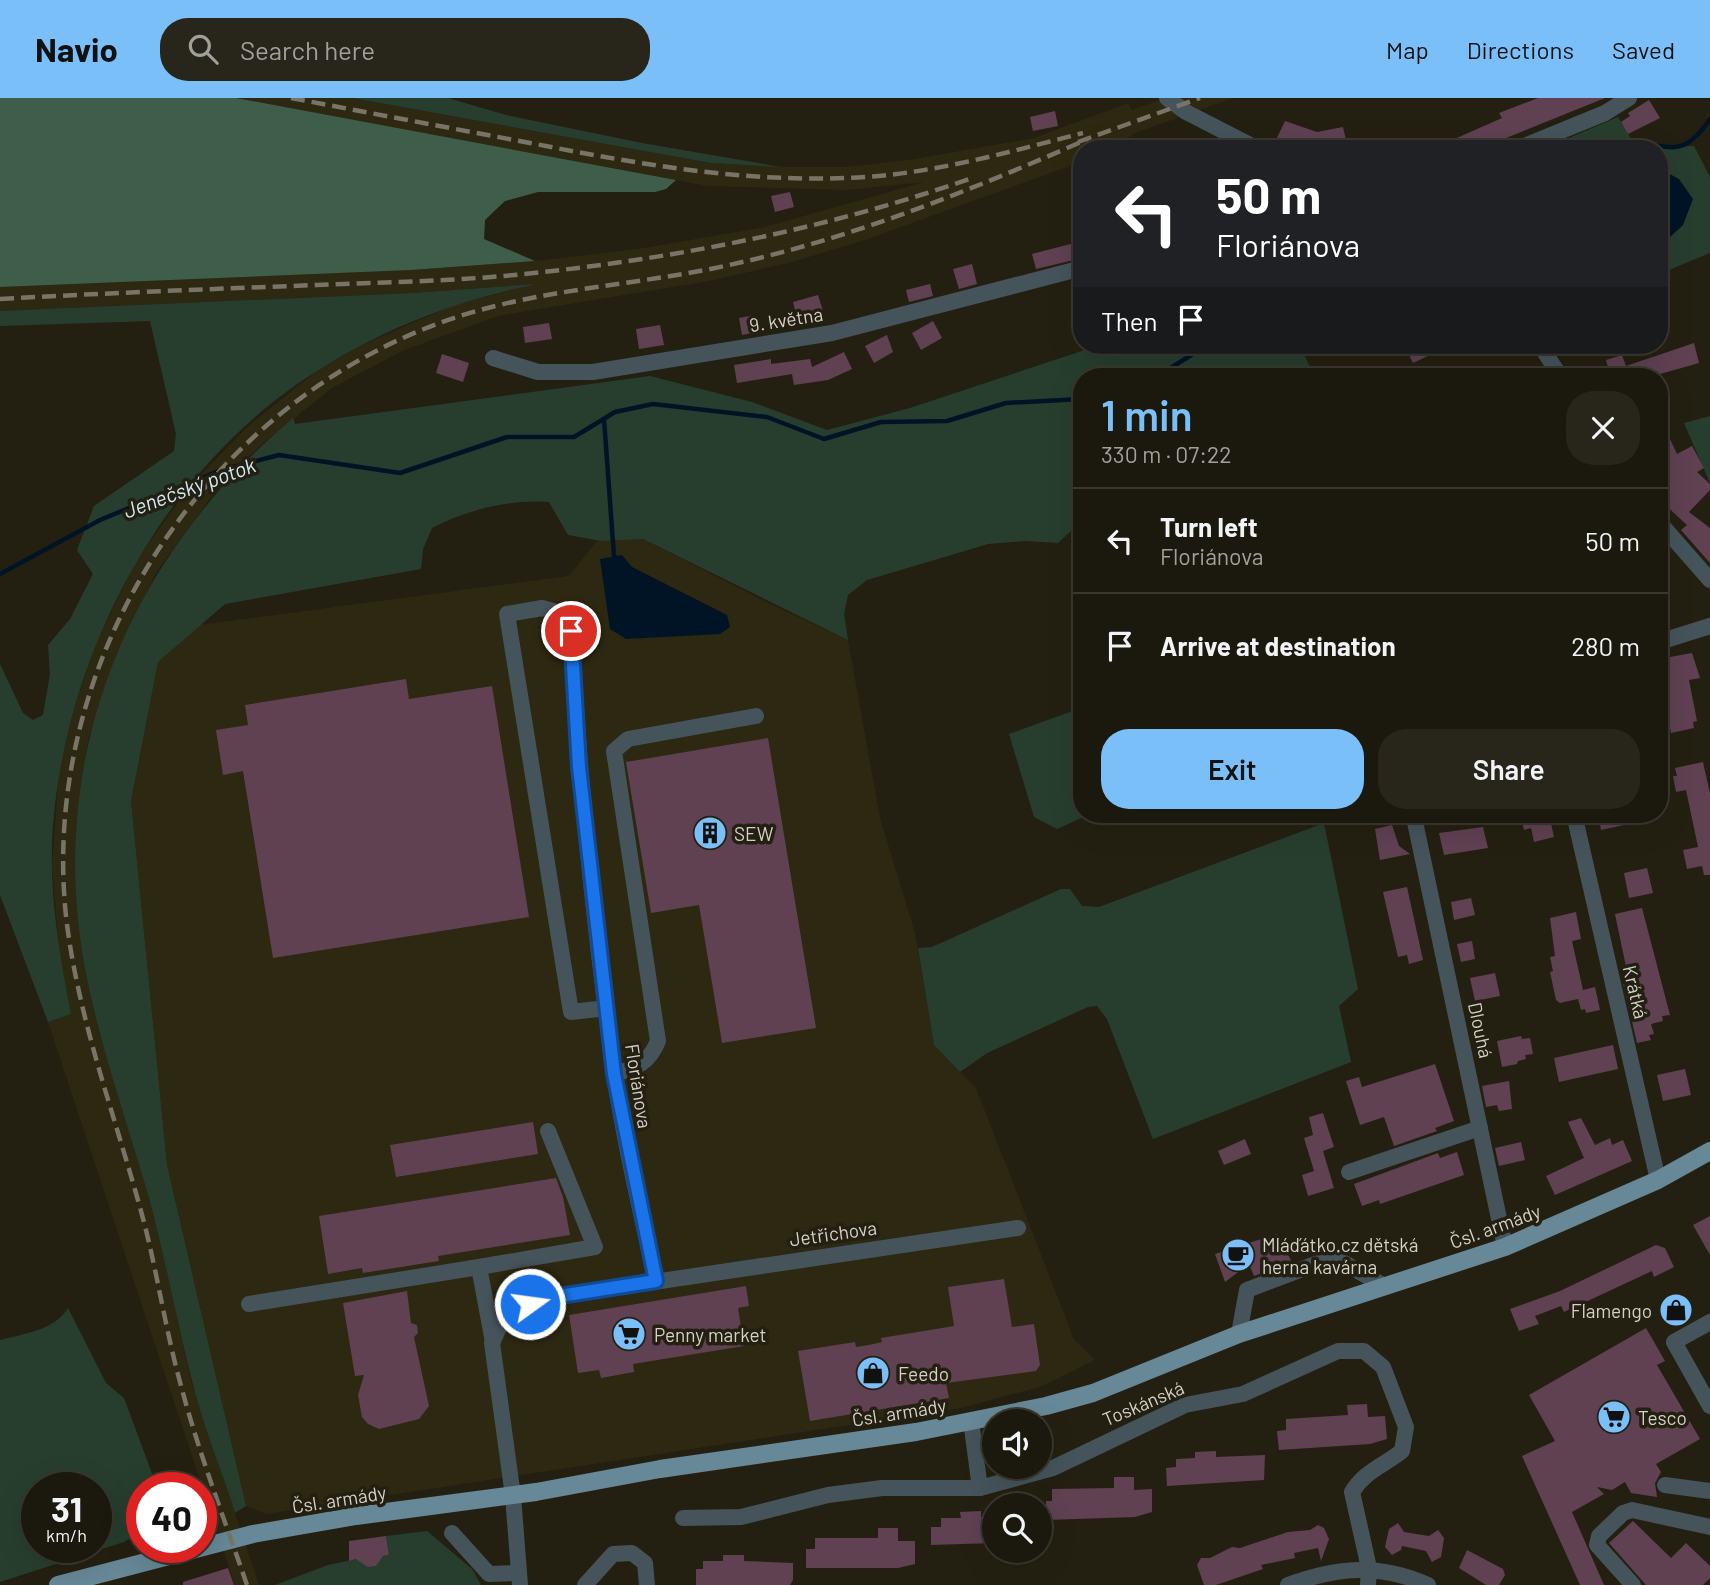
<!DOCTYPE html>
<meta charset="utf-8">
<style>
body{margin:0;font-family:Barlow,sans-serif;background:#28251b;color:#f1f3f6;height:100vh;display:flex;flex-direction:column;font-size:26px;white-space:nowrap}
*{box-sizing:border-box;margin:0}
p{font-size:23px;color:#a0a09d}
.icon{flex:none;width:38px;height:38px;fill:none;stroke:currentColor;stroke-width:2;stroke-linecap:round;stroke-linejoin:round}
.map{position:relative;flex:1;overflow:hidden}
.drawer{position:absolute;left:1073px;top:270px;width:595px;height:455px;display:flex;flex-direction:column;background:#1b180d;border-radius:28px;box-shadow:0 7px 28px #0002,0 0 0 2px #39372e}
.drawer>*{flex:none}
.hud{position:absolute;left:1073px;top:42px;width:595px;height:214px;border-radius:28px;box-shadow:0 7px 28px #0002,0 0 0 2px #39372e;background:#202124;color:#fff;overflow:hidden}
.controls{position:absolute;left:982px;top:1311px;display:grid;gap:14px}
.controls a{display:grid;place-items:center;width:70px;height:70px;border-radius:50%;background:#1b180d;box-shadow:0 7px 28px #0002,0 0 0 2px #39372e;font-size:35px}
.speed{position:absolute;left:21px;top:1374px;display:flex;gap:14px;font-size:35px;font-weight:700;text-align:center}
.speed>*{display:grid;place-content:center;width:91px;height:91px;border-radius:50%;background:#1b180d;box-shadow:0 7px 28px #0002,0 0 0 2px #39372e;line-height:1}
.speed small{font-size:18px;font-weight:400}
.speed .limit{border:10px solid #d22;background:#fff;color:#111}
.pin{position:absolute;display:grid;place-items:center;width:60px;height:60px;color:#fff;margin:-30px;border:4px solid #fff;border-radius:50%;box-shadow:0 2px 7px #0007}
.me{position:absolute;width:77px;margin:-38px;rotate:76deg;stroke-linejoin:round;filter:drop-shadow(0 0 5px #0008)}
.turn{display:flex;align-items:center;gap:24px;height:147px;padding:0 28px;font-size:32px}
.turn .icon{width:91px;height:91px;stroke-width:2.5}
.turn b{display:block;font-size:49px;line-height:60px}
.then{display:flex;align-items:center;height:66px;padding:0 28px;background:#0003;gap:14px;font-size:26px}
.round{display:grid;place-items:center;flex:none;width:74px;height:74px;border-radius:28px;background:#28251b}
.overview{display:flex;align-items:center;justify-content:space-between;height:119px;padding:0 28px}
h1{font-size:42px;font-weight:600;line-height:52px;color:#7abff8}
.primary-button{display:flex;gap:14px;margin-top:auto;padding:14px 28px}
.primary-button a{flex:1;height:80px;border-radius:28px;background:#7abff8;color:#111;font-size:28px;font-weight:600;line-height:80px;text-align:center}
.primary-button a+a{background:#28251b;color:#f1f3f6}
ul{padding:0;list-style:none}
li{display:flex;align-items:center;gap:21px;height:105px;padding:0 28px;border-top:2px solid #39372e}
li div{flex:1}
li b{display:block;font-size:26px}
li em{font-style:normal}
header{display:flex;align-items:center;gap:42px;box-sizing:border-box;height:98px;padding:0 35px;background:#7abff8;color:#111}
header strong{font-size:33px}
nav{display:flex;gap:38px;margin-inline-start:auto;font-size:24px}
.search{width:490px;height:63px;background:#28251b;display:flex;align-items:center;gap:18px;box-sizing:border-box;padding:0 24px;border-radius:28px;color:#a0a09d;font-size:26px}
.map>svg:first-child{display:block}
.built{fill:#2d2811}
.green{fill:#273e2f;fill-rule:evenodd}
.forest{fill:#3f5e49}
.water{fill:#001426}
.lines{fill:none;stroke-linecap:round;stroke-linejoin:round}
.stream{stroke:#001426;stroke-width:4.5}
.building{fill:#5f4152}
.minor{stroke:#45545b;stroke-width:16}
.major{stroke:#678896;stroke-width:18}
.rail{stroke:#787568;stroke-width:4.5;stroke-dasharray:14 7;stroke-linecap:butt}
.route-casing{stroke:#114b97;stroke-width:18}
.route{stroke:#1a73e8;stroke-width:12}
.labels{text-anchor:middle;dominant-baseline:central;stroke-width:7;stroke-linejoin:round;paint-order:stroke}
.street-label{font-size:19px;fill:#d3d1c7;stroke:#242011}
.poi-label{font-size:19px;fill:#d3d1c7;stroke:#242011;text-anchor:start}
.water-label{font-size:21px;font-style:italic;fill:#d3e8f8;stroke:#242011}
</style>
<header>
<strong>Navio</strong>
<div class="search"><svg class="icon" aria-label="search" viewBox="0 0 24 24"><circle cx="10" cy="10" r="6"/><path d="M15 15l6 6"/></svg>Search here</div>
<nav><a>Map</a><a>Directions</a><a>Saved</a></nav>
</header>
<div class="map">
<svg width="1710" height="1487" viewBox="0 0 1710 1487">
<rect width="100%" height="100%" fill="#242011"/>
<!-- built -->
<g class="built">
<path d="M236 0H353L711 65 781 69H846L909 62 1034 40 1128 5 1132 12 1165 0H1233L1138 34 1108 51H1082L1081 64 865 142 792 164 709 183 498 218 402 253 332 290 262 346 209 402 157 473 119 552 88 642 76 731 78 814 94 911 157 1127 191 1283 259 1487H235L48 924 71 916 60 862 52 768 58 683 65 637 97 543 137 461 191 387 246 330 319 271 353 251 454 207 530 187 413 195 0 213V189L411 172 535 163 638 151 765 129 924 84 847 92 708 88Z"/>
<path d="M643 441 768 505 848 542 880 720 915 835 934 947 976 990 1074 1241 1095 1262 1043 1288 961 1310 266 1416 246 1408 167 1067 131 703 158 564 200 527 569 478 597 443Z"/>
</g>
<!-- green -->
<g class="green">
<path d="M353 0H448L506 17 642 45 781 69 711 65Z"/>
<path d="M1618 19 1631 41 1613 51H1543Z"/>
<path d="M1694 48 1710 79V155L1659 176V149L1683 127 1664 73 1659 75V51H1627Z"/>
<path d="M537 186C460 202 389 228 322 270 167 364 67 550 53 727 48 791 59 854 71 916L48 924 0 797V566L23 615 33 622 43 617 50 576 48 547 70 521 93 476 77 452 94 408 174 353 176 336 150 223 0 228V213L413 195Z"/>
<path d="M1100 247H1300L1314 278H1082L1081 424 1058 445 1025 443 988 446 867 482 848 497 844 516 848 542 643 441 601 443 568 437 549 404C510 401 466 412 432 430L423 451 421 471 225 506 158 564 131 703 167 1067 246 1408 235 1415C221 1370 202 1325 191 1279 176 1219 165 1159 149 1100 126 1020 97 940 83 859 48 648 133 455 293 320L295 326 650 278 752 304 827 332 910 310Z"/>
<path d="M1710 318V385L1684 325Z"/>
<path d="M1081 610 1082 716H1090L1057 731 1034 719 1009 636Z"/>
<path d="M1324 725 1358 891 1339 908 1351 964 1153 1041 1107 921 1097 908 1088 909 987 955 960 974 934 947 918 850 932 849 1061 791H1070L1082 808 1099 809Z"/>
<path d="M68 1210 106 1285 124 1300 157 1389 142 1390V1433L124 1444 0 1484V1242C24 1236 55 1232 68 1210ZM37 1390H96V1449H37Z"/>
<path d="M427 1433 472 1471 481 1487H275L328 1467 362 1460 368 1469 376 1468 379 1459 389 1457 386 1438Z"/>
</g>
<!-- forest -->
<path class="forest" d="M0 0H236L676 82 666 91 655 94H538L505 103 485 122 484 141 535 163 411 172 0 189Z"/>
<!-- water -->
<g class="water">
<path d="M1664 73 1679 81 1693 101 1683 127 1659 149V75Z"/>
<path d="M622 457 632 469 727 517 730 529 720 536 626 541 610 531 600 461Z"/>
</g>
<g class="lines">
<!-- stream -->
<g class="stream">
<path d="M1627 51C1667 37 1676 70 1710 21"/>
<path d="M1158 278 1207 247"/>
<path d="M604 321 614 458"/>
<path d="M0 476 100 422 221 372 279 357 400 375 507 339H574L615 314 653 306 767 319 824 341 881 324 947 323 1006 305 1082 301"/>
</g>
</g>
<!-- building -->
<g class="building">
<path d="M1538 0H1605L1479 51H1432L1502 20 1499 15Z"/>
<path d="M1649 2 1660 20 1628 36 1621 24 1630 18 1628 15Z"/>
<path d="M1055 13 1058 28 1033 33 1030 19Z"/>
<path d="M1285 23 1317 34 1343 29 1348 51H1294L1276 42Z"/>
<path d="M790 94 794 109 775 114 771 98Z"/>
<path d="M1082 143V160L1036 171 1032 156Z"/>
<path d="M972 166 977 186 959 191 953 171Z"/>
<path d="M930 186 933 198 909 204 906 192Z"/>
<path d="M818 197 824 216 798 224 793 204Z"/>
<path d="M754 217 757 234 742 237 739 220Z"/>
<path d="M933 223 942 240 921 252 912 235Z"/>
<path d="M549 225 552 241 525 245 523 229Z"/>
<path d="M660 227 664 247 639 251 636 231Z"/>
<path d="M887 237 893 254 874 265 865 248Z"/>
<path d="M1694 245 1699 265 1653 278H1604L1603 275 1609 273 1606 262 1622 257 1626 268Z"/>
<path d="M1404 247H1451L1413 265Z"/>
<path d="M844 254 852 271 828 282 794 287 792 276 737 285 734 267 771 261V266L810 261 812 269Z"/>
<path d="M442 256 469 265 463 284 436 275Z"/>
<path d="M1670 341 1677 356 1692 348 1704 370 1697 374 1710 386V392L1689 414 1710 430V465L1681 432 1687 427 1662 404 1666 398 1659 391V346Z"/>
<path d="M1692 555 1700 580 1689 582 1697 623 1693 624 1694 630 1671 635 1669 625 1659 627V561Z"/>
<path d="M406 581 409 601 492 588 529 819 273 860 243 673 223 677 216 632 248 627 245 607Z"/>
<path d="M768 640 816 930 722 945 699 807 651 815 626 664Z"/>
<path d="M1703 664 1710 696V777H1704L1702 768 1687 771 1683 752 1698 749 1686 692 1676 694 1673 678H1677L1675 670Z"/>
<path d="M1520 716H1549L1554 739 1534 744 1531 730 1524 732Z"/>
<path d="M1598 716H1622L1624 727 1601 732Z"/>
<path d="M1392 727 1399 748 1410 756 1380 762 1375 731Z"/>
<path d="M1483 729 1488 750 1444 757 1439 735Z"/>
<path d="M1647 770 1653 795 1629 800 1624 775Z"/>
<path d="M1407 789 1423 862 1409 866 1407 857 1398 859 1383 794Z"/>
<path d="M1471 800 1475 817 1454 822 1451 804Z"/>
<path d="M1642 810 1670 917 1662 918 1663 923 1651 926 1654 936 1649 937 1651 942 1637 945 1623 885 1629 883 1615 816Z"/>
<path d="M1576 814 1581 841 1572 843 1583 892 1595 889 1600 912 1586 915 1585 911 1581 912 1578 901 1560 905 1556 902 1550 874 1553 873 1550 859 1555 858 1550 820Z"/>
<path d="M1472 843 1475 861 1461 864 1457 846Z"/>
<path d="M1495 875 1500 898 1475 903 1470 880Z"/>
<path d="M1521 938 1522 941 1530 940 1533 956 1525 957 1526 961 1518 963 1517 966 1502 969 1497 943Z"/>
<path d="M1613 947 1618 971 1559 984 1554 960Z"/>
<path d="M1435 966 1454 1023 1435 1030 1437 1033 1394 1048 1384 1019 1360 1027 1346 983 1359 979 1362 989Z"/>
<path d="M1685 971 1691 997 1663 1003 1657 977Z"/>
<path d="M1509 983 1512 1011 1499 1013 1497 1007 1486 1009 1482 988Z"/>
<path d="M1323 1015 1334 1049 1323 1053 1334 1090 1308 1098 1302 1077 1314 1073 1304 1040 1313 1037 1309 1019Z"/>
<path d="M1581 1020 1595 1047 1610 1040 1612 1047 1623 1042 1632 1063 1555 1097 1546 1078 1584 1060 1568 1024Z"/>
<path d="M533 1024 538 1056 396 1079 390 1047Z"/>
<path d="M1245 1041 1251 1056 1224 1067 1218 1053Z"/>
<path d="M1521 1044 1525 1062 1499 1068 1495 1050Z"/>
<path d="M1457 1054 1464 1077 1380 1106 1379 1102 1362 1108 1354 1086 1438 1055 1440 1060Z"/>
<path d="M556 1080 563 1099 570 1137 438 1158 439 1163 363 1175 362 1170 328 1176 319 1118Z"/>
<path d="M1710 1118V1157L1693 1127Z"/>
<path d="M1277 1136 1292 1164 1254 1178 1249 1166 1225 1184 1215 1156Z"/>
<path d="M1656 1147 1665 1150 1674 1169 1654 1179 1652 1173 1564 1214 1561 1208 1535 1218 1539 1226 1519 1233 1510 1211 1560 1193Z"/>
<path d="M1004 1181 1012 1229 1034 1226 1040 1267 1036 1273 946 1285 949 1300 810 1323 798 1253 855 1244 856 1249 869 1247 882 1244 881 1240 954 1228 948 1189Z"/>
<path d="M746 1188 749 1208 738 1210 744 1248 633 1266 634 1274 601 1280 599 1272 578 1275 569 1217Z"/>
<path d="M407 1193 411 1225 417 1227 418 1235 414 1239 429 1308 419 1321 379 1331 368 1326 362 1319 358 1297 364 1277 355 1278 343 1205Z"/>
<path d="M1646 1230 1665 1263 1657 1267 1700 1341 1656 1366 1661 1374 1655 1385 1657 1399 1631 1395 1625 1384 1612 1392 1597 1389 1604 1396 1572 1414 1604 1487H1580L1522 1358 1555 1343 1529 1297Z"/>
<path d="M1367 1306 1368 1319 1385 1318 1387 1341 1370 1346 1279 1352 1277 1333 1286 1332V1321L1348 1317 1347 1307Z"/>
<path d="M1216 1353V1359L1265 1357 1264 1382 1167 1388 1166 1370 1176 1369V1361L1195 1360V1354Z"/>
<path d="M1114 1379H1134V1392L1152 1391V1414L1135 1419 1046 1422V1403H1052V1391L1114 1390Z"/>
<path d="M981 1413V1419H994V1445L931 1447V1429H941V1420H961L960 1414Z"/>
<path d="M1633 1423 1671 1460 1686 1445 1710 1468V1480L1703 1487H1646L1609 1445Z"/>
<path d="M1398 1425 1404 1434 1429 1438 1438 1432 1444 1440 1441 1459 1432 1464 1426 1453 1402 1448 1401 1452 1392 1457 1385 1449 1389 1431Z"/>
<path d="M1318 1427 1324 1430 1329 1441 1321 1463 1318 1450 1294 1455 1295 1460 1261 1467 1263 1471 1216 1487H1204L1197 1467 1201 1460H1210L1232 1449 1240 1450 1288 1434 1310 1432Z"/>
<path d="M878 1430H898V1443H915V1466L898 1470H806V1451H815V1440H878Z"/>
<path d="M386 1438 389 1457 383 1458 376 1468 368 1469 356 1461 349 1463V1443Z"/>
<path d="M1467 1452 1503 1471 1505 1477 1499 1487H1486L1459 1470Z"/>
<path d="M723 1457H744V1463L793 1465V1482L790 1487H696V1471H703V1463H723Z"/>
<path d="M228 1470 234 1487H183V1484Z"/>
</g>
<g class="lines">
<!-- minor -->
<g class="minor">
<path d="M1167 0 1186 14 1258 51"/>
<path d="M1517 51 1605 15 1629 0"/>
<path d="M1540 247 1560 278"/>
<path d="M493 260 538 274H593L832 235 1082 170"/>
<path d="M1659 424 1710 482"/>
<path d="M1659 544 1710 528"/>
<path d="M1574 716 1658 1082"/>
<path d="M1415 724 1505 1149"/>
<path d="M607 910 571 914 507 516 542 510 560 515 571 533C579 681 594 828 614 974 624 1044 641 1114 656 1183"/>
<path d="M614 976C637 970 649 965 658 943L614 653 628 641 756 618"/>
<path d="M1349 1074 1480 1030"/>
<path d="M479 1169 595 1149 548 1033"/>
<path d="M249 1206 479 1169 493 1244"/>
<path d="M1710 1224 1674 1244 1710 1308"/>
<path d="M1239 1236 1247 1192 1334 1159 1384 1188"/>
<path d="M971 1323 980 1390"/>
<path d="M1665 1387 1710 1393"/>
<path d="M683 1420 741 1419 828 1397 882 1390H980L1053 1370 1185 1307 1243 1296 1338 1253H1364L1383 1269 1406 1329 1402 1353C1383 1368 1365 1373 1352 1394L1369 1470 1368 1487"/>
<path d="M452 1435 489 1476 518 1475"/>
<path d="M520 1487 513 1398 492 1245 507 1212 553 1199 1018 1130"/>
<path d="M585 1487 613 1456 632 1455 645 1465 647 1487"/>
<path d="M1288 1487C1337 1469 1379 1465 1428 1487"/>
<path d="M1633 1487 1597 1447 1599 1438 1623 1415 1632 1412 1710 1429"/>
</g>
<!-- major -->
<path class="major" d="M58 1487 253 1436 356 1418 536 1394 660 1371 916 1334 1046 1308 1093 1295 1239 1236 1505 1149 1658 1082 1710 1053"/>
<!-- rail -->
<g class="rail">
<path d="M291 0C370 15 450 30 530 45 634 65 737 84 844 80 925 78 1005 55 1083 35"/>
<path d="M1078 44 1200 0"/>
<path d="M0 201C106 195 211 191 317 187 389 184 462 183 534 175 684 159 829 130 972 80"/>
<path d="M247 1487C224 1420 198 1353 180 1284 166 1233 158 1180 145 1128 118 1025 78 924 66 818 40 571 194 323 424 231 514 194 610 190 705 172 839 146 964 95 1088 41"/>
</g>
</g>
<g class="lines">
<defs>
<path id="route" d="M530 1206 553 1199 656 1183 614 976 579 669 571 533"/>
</defs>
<!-- route casing -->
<use href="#route" class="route-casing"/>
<!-- route -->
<use href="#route" class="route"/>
</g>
<!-- icons -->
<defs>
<symbol id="building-disc" viewBox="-11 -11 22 22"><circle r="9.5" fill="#7abff8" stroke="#242011"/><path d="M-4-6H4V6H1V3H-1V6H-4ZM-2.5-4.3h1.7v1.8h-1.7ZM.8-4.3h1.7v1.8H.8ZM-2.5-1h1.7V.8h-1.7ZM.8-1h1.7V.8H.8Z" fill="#111"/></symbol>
<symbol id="cafe-disc" viewBox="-11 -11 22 22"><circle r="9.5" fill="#7abff8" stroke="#242011"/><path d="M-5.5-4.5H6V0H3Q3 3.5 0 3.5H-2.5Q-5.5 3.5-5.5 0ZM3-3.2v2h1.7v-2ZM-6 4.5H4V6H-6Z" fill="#111"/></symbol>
<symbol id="shop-disc" viewBox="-11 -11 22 22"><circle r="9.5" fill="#7abff8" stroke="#242011"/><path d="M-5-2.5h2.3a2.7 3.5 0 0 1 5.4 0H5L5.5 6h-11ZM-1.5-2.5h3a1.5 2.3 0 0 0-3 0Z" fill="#111"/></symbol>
<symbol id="supermarket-disc" viewBox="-11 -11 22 22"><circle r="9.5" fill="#7abff8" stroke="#242011"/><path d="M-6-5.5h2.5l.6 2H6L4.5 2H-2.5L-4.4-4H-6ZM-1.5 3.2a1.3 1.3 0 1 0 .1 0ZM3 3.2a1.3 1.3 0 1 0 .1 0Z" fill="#111"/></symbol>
</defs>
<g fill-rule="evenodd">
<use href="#building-disc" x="691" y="716" width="38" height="38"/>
<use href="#cafe-disc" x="1219" y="1138" width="38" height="38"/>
<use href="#shop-disc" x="1657" y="1193" width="38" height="38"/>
<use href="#supermarket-disc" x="610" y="1217" width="38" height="38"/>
<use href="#shop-disc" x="854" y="1256" width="38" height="38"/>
<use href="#supermarket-disc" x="1595" y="1300" width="38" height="38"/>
</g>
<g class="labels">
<!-- street labels -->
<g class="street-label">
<text transform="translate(786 221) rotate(-9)">9. května</text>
<text transform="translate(1636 894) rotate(77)">Krátká</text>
<text transform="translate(1481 932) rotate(78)">Dlouhá</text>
<text transform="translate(639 988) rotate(81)">Floriánova</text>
<text transform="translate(1495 1128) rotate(-20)">Čsl. armády</text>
<text transform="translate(833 1135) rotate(-8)">Jetřichova</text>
<text transform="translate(1143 1305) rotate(-23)">Toskánská</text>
<text transform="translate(899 1314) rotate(-9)">Čsl. armády</text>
<text transform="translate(339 1401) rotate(-9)">Čsl. armády</text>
</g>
<!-- poi labels -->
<g class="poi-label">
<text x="734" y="735">SEW</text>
<text x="1262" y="1146">Mláďátko.cz dětská<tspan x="1262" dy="22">herna kavárna</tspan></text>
<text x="1652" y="1212" text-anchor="end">Flamengo</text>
<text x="654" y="1236">Penny market</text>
<text x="898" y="1275">Feedo</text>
<text x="1638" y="1319">Tesco</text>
</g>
<!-- water labels -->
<g class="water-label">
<text transform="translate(189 389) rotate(-20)">Jenečský potok</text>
</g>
</g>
</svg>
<div class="controls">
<a><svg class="icon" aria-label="sound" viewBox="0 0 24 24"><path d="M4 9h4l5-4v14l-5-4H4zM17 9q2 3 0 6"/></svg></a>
<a><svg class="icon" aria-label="search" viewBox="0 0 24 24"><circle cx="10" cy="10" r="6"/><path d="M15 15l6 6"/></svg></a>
</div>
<div class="speed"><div>31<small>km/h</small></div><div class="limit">40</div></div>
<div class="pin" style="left:571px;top:533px;background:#d93025"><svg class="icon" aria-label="arrive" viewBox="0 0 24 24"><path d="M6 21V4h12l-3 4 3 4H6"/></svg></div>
<svg class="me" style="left:530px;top:1206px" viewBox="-20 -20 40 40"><circle r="17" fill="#1a73e8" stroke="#fff" stroke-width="3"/><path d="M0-11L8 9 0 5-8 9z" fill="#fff"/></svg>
<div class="hud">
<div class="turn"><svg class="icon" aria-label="left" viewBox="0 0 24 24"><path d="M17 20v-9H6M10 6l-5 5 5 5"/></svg><div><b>50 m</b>Floriánova</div></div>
<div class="then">Then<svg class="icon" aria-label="arrive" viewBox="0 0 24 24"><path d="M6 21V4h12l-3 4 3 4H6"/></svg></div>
</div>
<section class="drawer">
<div class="overview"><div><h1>1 min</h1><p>330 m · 07:22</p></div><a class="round"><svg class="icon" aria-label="close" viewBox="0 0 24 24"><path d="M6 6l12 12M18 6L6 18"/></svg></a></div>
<ul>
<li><svg class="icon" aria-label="left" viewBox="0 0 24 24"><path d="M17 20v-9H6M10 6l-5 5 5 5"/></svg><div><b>Turn left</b><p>Floriánova</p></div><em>50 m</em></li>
<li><svg class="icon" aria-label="arrive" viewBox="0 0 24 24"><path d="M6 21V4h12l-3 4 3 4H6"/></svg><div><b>Arrive at destination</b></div><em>280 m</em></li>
</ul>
<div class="primary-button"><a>Exit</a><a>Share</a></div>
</section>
</div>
